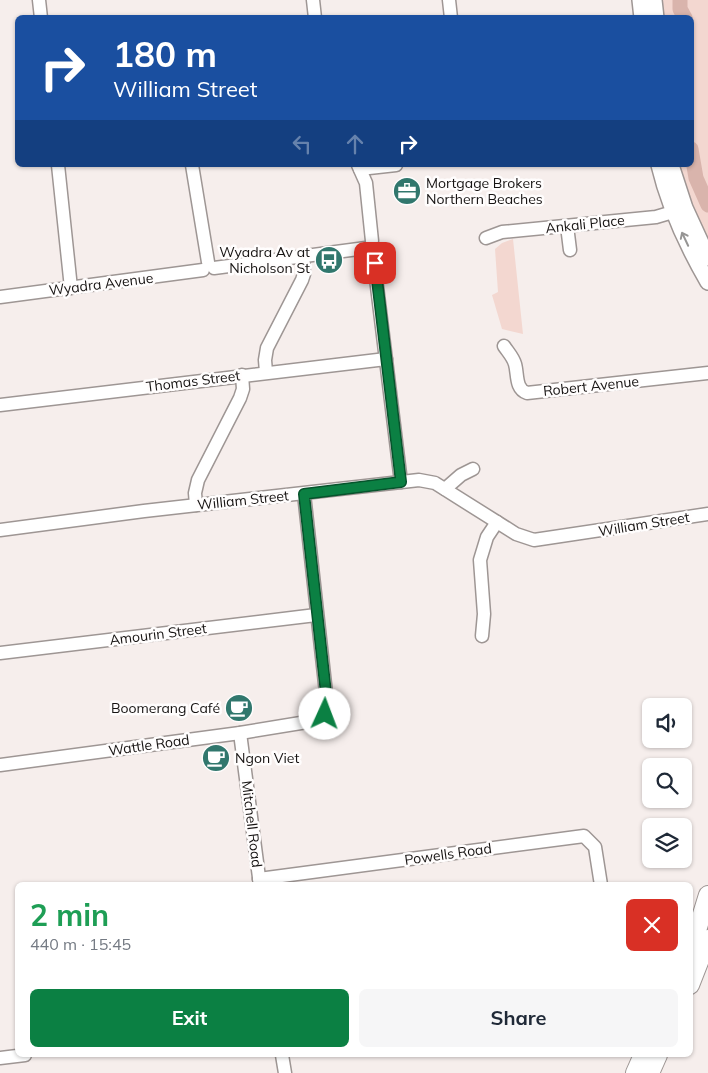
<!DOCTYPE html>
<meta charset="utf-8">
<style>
body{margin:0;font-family:Mulish,sans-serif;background:#f6f6f7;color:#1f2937;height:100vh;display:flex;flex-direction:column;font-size:19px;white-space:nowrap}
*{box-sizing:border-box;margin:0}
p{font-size:16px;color:#747a83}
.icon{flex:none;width:28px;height:28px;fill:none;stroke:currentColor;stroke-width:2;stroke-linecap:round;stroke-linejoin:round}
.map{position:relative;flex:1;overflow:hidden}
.sheet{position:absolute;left:15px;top:882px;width:678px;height:175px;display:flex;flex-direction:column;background:#fff;border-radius:8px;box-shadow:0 1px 4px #0004}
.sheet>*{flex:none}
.top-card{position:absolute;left:15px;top:15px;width:679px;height:152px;border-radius:8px;box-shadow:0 1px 4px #0004;background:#1a4fa0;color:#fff;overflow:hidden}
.controls{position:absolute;left:642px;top:698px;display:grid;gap:10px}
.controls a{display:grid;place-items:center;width:50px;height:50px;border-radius:8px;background:#fff;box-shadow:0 1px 4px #0004;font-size:25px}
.pin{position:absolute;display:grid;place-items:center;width:42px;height:42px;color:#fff;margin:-21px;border-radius:10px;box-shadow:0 2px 8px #0006}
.me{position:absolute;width:55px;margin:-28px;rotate:2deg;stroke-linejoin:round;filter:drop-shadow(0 0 4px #0008)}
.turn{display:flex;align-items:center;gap:18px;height:105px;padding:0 15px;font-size:22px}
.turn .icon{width:65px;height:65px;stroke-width:2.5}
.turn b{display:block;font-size:35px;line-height:42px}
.lanes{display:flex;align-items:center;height:48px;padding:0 15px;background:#0003;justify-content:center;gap:25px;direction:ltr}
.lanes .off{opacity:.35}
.round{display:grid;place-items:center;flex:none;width:52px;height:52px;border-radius:8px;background:#f6f6f7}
.headline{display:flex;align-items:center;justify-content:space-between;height:85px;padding:0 15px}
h1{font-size:30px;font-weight:700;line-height:38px;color:#1e9e55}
.action{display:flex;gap:10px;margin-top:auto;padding:10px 15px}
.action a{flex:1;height:58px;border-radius:8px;background:#0b8043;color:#fff;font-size:20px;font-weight:700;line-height:58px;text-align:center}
.action a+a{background:#f6f6f7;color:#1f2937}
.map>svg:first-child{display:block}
.green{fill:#f3d7d0}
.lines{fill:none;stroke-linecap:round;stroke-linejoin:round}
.river{stroke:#d9b4ac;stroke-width:15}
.minor-casing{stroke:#9e9694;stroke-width:15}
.major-casing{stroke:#9e9694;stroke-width:18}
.highway-casing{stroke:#9e9694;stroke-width:20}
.minor{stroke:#fff;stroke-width:12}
.major{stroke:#fff;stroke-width:15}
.highway{stroke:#fff;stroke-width:18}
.oneway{stroke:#969594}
.route-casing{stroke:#07532c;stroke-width:12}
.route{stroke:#0b8043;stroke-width:9}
.labels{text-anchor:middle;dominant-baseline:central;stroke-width:5;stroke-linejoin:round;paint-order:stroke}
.poi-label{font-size:14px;fill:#161312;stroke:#fffdfd;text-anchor:start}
.street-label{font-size:14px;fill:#161312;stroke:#fffdfd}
</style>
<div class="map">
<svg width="708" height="1073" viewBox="0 0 708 1073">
<rect width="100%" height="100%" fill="#f6eeec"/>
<!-- green -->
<g class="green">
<path d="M659 0H708V249L676 165H691V18L661 17Z"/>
<path d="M513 239 523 334 502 329 492 295 498 292 495 249 502 243Z"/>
</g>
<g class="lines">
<!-- river -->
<g class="river">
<path d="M680 0V9L685 18"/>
<path d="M691 149 696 178 708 205"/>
</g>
<defs>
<g id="minor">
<path d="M39 0 41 18"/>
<path d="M313 0 315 18"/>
<path d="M449 0 451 18"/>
<path d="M58 165 71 288"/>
<path d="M192 165 208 262"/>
<path d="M358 165 366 183 372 241"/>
<path d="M360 169 396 165"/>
<path d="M567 226 570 250"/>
<path d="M486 238 502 232 656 217 683 209"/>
<path d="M373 254 401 482"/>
<path d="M214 268 366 248"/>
<path d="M0 297 203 270"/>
<path d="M504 346C508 352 513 357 515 364 518 374 515 389 527 393L708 373"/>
<path d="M266 372 265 360 267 348 302 280 304 274 303 257"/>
<path d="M0 405 386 359"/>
<path d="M445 489 461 475 473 469"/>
<path d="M196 505 195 493 198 480 240 398 243 389 242 375"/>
<path d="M0 530 144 511 419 480 435 483 516 534 534 540 708 514"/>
<path d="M482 636 484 614 480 560 487 537 497 522"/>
<path d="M0 653 316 615"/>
<path d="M240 733 260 885"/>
<path d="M0 765 240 733 313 721C323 718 327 712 327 702L304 494"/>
<path d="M259 879 584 836 595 847 601 885"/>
<path d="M282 1055 285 1073"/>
<path d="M0 1058 25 1055"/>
</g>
<g id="major">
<path d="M640 0 642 18"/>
<path d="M654 0 656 18"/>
<path d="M659 165C669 207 686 244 708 282"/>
<path d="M671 165 685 208 708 258"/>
</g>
<g id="highway">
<path d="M690 953 708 895"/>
<path d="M690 985 708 939"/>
<path d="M635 1073 643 1055"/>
<path d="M650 1073 658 1055"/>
</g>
</defs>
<!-- minor casing -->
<use href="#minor" class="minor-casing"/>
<!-- major casing -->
<use href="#major" class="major-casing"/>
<!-- highway casing -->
<use href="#highway" class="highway-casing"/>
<!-- minor -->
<use href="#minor" class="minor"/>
<!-- major -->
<use href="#major" class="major"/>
<!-- highway -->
<use href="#highway" class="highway"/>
</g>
<!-- one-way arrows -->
<defs><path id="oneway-shaft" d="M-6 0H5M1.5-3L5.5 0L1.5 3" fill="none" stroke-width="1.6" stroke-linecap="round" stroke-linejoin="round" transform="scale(1.25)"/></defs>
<use class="oneway" href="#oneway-shaft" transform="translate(685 239) rotate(-115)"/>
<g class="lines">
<defs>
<path id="route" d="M325 714 327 702 304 494 401 482 375 263"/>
</defs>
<!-- route casing -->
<use href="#route" class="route-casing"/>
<!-- route -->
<use href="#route" class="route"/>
</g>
<!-- icons -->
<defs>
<symbol id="office-disc" viewBox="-11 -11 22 22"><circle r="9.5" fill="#31776d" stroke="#fffdfd"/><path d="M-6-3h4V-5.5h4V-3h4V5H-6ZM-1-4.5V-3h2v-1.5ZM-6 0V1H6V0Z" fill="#fff"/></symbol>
<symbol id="bus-disc" viewBox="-11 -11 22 22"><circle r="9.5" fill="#31776d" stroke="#fffdfd"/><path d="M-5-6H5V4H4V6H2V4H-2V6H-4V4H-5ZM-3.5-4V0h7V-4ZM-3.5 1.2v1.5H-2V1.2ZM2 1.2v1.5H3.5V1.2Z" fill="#fff"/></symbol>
<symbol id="cafe-disc" viewBox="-11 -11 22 22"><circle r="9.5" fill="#31776d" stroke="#fffdfd"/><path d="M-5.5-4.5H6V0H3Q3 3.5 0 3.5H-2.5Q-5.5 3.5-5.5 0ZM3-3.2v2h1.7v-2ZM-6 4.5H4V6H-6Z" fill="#fff"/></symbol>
</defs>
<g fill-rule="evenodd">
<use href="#office-disc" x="391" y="175" width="32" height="32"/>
<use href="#bus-disc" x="313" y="244" width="32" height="32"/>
<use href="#cafe-disc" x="223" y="692" width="32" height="32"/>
<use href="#cafe-disc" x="200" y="742" width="32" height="32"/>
</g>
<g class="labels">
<!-- poi labels -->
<g class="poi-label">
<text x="426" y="183">Mortgage Brokers<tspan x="426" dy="16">Northern Beaches</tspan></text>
<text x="310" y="252" text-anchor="end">Wyadra Av at<tspan x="310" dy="16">Nicholson St</tspan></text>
<text x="220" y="708" text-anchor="end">Boomerang Café</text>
<text x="235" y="758">Ngon Viet</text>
</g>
<!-- street labels -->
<g class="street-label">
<text transform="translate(585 224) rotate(-6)">Ankali Place</text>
<text transform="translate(101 284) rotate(-7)">Wyadra Avenue</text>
<text transform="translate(193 381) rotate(-7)">Thomas Street</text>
<text transform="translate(591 386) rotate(-6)">Robert Avenue</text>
<text transform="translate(243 500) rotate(-6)">William Street</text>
<text transform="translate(644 524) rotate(-9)">William Street</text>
<text transform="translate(158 634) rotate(-7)">Amourin Street</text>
<text transform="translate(149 745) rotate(-8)">Wattle Road</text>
<text transform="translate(252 824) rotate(83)">Mitchell Road</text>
<text transform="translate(448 854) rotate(-8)">Powells Road</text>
</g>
</g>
</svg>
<div class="controls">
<a><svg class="icon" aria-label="sound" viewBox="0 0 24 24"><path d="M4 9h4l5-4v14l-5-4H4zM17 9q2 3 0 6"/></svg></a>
<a><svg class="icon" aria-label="search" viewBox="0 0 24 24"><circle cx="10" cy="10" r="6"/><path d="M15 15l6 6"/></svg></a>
<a><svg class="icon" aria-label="layers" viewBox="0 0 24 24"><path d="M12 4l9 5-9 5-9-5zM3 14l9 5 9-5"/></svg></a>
</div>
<div class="pin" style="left:375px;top:263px;background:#d93025"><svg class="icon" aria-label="arrive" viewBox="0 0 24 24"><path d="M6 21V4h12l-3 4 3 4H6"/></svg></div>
<svg class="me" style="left:325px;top:714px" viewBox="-20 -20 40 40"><circle r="19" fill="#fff"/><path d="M0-13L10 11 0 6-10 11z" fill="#0b8043"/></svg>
<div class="top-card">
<div class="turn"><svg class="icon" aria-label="right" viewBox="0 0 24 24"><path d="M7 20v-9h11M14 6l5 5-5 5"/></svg><div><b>180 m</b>William Street</div></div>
<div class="lanes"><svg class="icon off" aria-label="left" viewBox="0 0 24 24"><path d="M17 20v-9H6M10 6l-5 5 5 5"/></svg><svg class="icon off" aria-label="ahead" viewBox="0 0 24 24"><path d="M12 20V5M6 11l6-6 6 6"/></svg><svg class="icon" aria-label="right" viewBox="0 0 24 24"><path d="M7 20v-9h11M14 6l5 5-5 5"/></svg></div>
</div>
<section class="sheet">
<div class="headline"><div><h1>2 min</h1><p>440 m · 15:45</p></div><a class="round" style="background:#d93025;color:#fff"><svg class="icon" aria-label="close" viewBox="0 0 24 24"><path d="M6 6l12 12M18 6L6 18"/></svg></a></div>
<div class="action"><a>Exit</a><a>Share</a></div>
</section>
</div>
